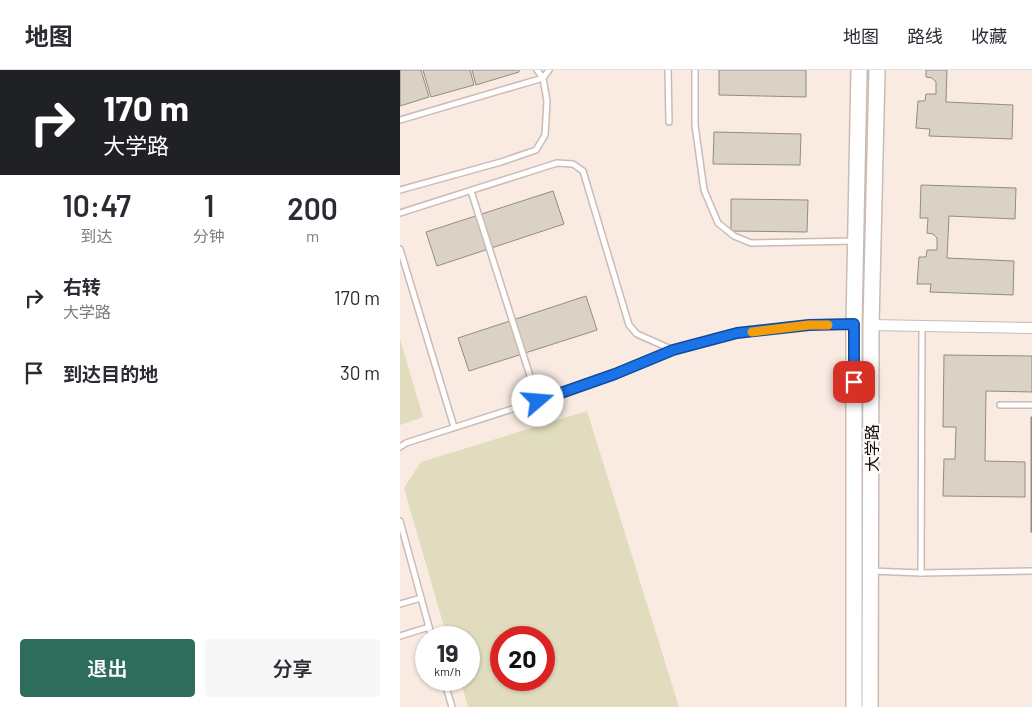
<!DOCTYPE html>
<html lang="zh">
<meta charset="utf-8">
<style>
body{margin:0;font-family:Barlow,"Noto Sans SC",sans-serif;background:#f7f7f7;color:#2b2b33;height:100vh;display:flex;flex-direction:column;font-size:19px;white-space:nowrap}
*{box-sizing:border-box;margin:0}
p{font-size:16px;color:#7c7c81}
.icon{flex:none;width:28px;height:28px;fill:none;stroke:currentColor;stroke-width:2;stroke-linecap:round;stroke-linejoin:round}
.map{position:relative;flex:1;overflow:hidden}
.side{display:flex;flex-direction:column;background:#fff;width:400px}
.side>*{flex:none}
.guide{background:#202124;color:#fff;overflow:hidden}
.speed{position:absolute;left:15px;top:556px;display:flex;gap:10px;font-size:25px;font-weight:700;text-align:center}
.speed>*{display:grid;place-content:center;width:65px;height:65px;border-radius:50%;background:#fff;box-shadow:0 1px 4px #0004;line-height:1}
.speed small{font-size:12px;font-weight:400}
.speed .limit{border:8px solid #d22;background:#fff;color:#111}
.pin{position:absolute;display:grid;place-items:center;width:42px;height:42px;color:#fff;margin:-21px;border-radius:10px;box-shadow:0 2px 8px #0006}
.me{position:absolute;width:55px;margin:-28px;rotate:72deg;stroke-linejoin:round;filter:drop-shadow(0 0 4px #0008)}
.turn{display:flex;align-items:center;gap:18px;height:105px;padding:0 20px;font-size:22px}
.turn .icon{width:65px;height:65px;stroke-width:2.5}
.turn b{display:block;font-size:35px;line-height:42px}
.eta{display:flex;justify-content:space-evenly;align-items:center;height:85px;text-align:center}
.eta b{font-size:30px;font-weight:600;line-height:35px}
.cta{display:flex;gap:10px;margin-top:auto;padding:10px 20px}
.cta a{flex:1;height:58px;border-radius:5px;background:#2e6d5b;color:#fff;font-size:20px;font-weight:600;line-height:58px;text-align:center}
.cta a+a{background:#f7f7f7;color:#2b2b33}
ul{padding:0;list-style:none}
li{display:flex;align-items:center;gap:15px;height:75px;padding:0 20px}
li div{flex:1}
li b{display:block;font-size:19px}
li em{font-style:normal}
header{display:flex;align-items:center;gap:30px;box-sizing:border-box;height:70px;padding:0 25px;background:#fff;border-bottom:1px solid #e1e1e2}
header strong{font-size:24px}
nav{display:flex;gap:28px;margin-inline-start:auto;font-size:18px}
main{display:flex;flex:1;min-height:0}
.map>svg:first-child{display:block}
.green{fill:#e0dcbd;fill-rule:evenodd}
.building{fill:#dad2c5;stroke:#948c81}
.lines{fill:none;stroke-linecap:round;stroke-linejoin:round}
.service-casing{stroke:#cabcb4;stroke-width:8}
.minor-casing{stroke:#cabcb4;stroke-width:12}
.secondary-casing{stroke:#cabcb4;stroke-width:18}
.service{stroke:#fff;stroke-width:5}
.minor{stroke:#fff;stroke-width:10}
.secondary{stroke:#fff;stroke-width:15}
.route-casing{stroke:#114b97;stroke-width:12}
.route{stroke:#1a73e8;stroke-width:9}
.slow{stroke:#f59e0b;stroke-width:9}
.labels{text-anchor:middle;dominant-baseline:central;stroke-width:4.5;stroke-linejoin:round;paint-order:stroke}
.street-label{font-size:16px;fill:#110c09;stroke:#fefbf9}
</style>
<header>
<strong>地图</strong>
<nav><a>地图</a><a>路线</a><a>收藏</a></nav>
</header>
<main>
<section class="side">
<div class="guide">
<div class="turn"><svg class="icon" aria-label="right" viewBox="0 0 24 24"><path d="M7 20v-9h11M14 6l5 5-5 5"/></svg><div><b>170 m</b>大学路</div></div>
</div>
<div class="eta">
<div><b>10:47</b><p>到达</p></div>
<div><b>1</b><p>分钟</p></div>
<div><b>200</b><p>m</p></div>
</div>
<ul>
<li><svg class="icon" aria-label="right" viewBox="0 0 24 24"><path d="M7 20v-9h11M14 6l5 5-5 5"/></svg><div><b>右转</b><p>大学路</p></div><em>170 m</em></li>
<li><svg class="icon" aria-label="arrive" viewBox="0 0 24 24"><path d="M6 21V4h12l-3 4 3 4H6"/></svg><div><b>到达目的地</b></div><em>30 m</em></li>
</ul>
<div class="cta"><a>退出</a><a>分享</a></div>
</section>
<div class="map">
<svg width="632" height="637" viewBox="0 0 632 637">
<rect width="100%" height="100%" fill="#f9ebe2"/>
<!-- green -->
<g class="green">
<path d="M0 269 23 347 0 355Z"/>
<path d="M187 341 279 637H68L60 610H69V568L47 567 4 418 21 392ZM101 568H144V610H101Z"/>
</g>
<!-- building -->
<g class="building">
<path d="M0 0H21L29 27 0 36Z"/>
<path d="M23 0H70L74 15 31 27Z"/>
<path d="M72 0H119V2L76 15Z"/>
<path d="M319 0H406V27L319 25Z"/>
<path d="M526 0H547L546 32 613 35 612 69 529 66 530 59 516 58 518 31H525L526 24H536V12L532 8 526 7Z"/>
<path d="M314 62 401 64 400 95 313 94Z"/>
<path d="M521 115 616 118 615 149 549 146 547 188 614 191 613 225 530 222 531 214H517L519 187H526L527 180H537V168L533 164 527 163 528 148H520Z"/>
<path d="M153 121 164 154 37 196 26 162Z"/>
<path d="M331 129 408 130 407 162 331 161Z"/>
<path d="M186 226 197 260 69 301 58 268Z"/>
<path d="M544 285 632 286V322L586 321 585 391 625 392V427L543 426 544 389H555L556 357H543Z"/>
<rect x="631" y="347" width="1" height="115"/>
</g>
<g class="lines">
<defs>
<g id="service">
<path d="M268 0 269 52"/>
<path d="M295 0V55L304 120 318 153 334 166 351 173 454 171"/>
<path d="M0 50 143 8 149 0"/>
<path d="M0 120 101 92 136 80 145 65 147 31 143 8 137 0"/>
<path d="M71 121 138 331"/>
<path d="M0 143 157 93 173 94 183 101 229 255 237 264 273 280"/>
<path d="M0 179 54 357"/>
<path d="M600 335H632"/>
<path d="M0 377 6 373 159 324 215 304 273 280 337 263 409 255 452 254"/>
<path d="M0 451 32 568"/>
<path d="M471 501 521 503 632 501"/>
<path d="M521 503 522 256"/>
<path d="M0 534 21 528"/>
<path d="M0 566 29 557"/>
<path d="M44 610 52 637"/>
</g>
<path id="minor" d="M471 255 632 258"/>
<g id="secondary">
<path d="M454 637V254L459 0"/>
<path d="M470 637 471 255 477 0"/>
</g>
</defs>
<!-- service casing -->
<use href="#service" class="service-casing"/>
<!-- minor casing -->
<use href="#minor" class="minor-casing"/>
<!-- secondary casing -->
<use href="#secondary" class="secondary-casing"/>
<!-- service -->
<use href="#service" class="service"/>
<!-- minor -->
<use href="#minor" class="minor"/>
<!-- secondary -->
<use href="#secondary" class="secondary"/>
</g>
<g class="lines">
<defs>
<path id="route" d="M138 331 215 304 273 280 337 263 409 255 454 254V312"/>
</defs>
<!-- route casing -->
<use href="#route" class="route-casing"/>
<!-- route -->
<use href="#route" class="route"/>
<!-- slow -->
<path class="slow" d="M352 262 409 255H428"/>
</g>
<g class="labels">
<!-- street labels -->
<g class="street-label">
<text transform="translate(471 378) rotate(-90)">大学路</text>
</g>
</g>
</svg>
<div class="speed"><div>19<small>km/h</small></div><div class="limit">20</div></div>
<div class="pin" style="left:454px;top:312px;background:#d93025"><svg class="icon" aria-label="arrive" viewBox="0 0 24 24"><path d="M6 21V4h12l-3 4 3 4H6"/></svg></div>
<svg class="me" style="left:138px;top:331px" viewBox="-20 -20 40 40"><circle r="19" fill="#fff"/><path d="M0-13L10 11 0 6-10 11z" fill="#1a73e8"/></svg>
</div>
</main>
